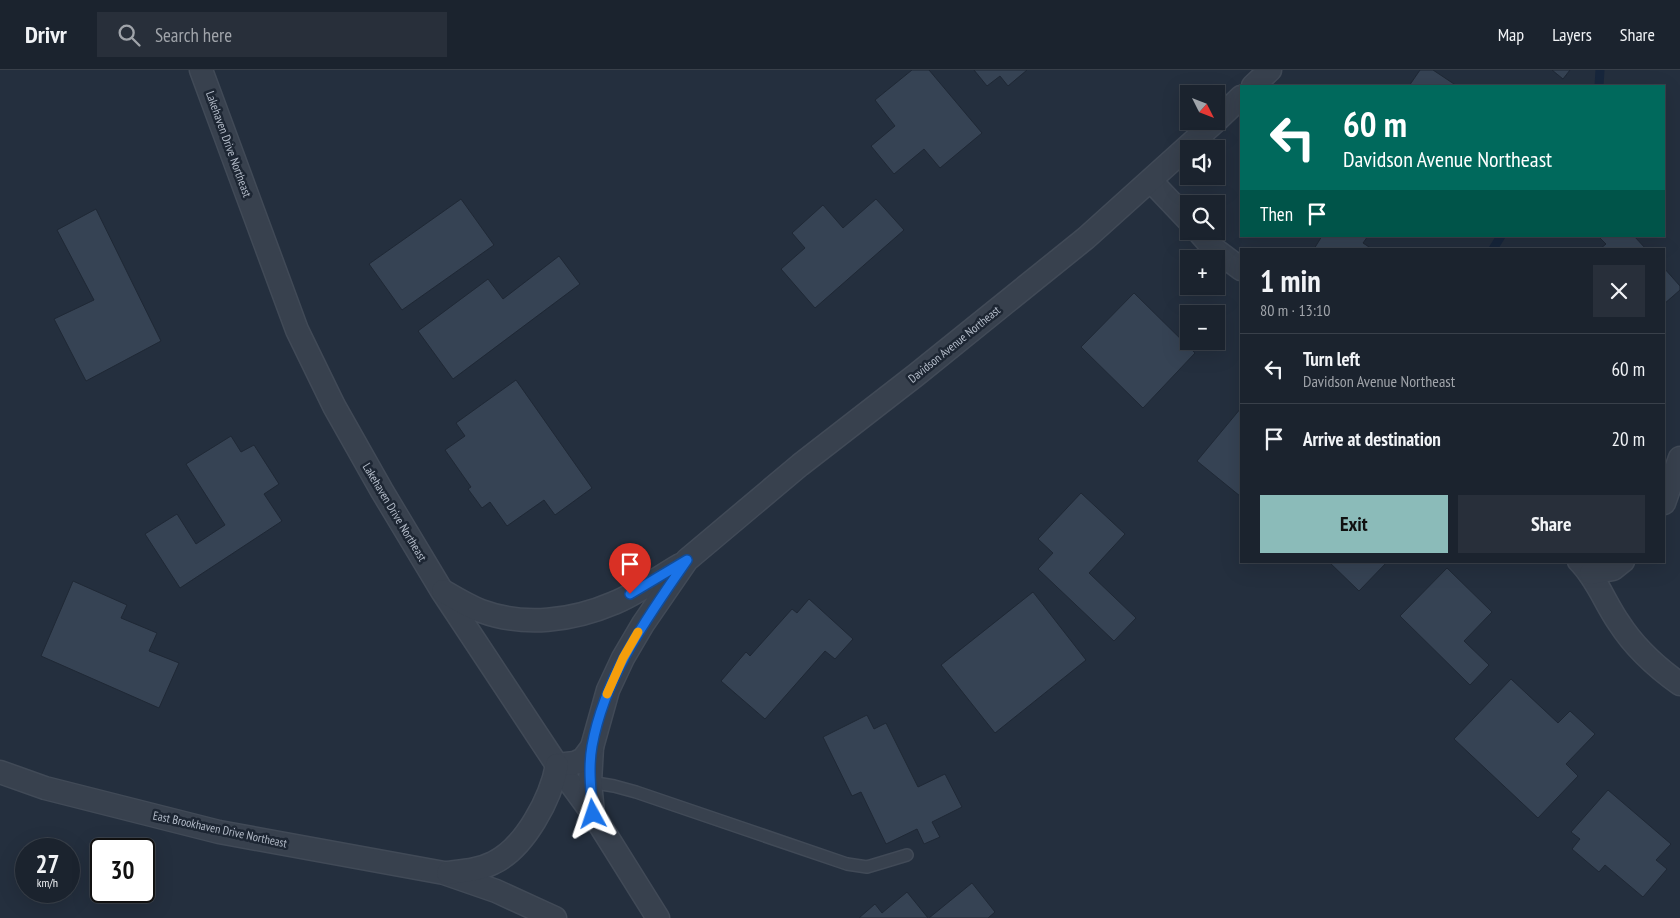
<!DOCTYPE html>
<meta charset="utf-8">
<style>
body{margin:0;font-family:"PT Sans Narrow",sans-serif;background:#282f3a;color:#f1f3f6;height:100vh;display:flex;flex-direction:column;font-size:19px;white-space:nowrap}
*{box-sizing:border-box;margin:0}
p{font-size:16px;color:#a0a4aa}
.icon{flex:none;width:28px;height:28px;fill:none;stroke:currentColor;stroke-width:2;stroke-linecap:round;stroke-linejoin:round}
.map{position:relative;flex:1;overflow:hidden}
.panel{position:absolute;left:1240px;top:178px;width:425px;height:315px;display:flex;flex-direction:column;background:#1b232e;border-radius:0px;box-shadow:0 5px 20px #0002,0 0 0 1px #39404a}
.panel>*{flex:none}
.guide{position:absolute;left:1240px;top:15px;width:425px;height:152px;border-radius:0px;box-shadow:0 5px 20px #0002,0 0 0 1px #39404a;background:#00695c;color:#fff;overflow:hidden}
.needle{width:32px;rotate:132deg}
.controls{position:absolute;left:1180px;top:15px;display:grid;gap:10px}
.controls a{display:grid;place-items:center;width:45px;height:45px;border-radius:0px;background:#1b232e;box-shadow:0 5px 20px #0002,0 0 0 1px #39404a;font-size:25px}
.speed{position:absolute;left:15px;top:768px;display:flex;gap:10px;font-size:25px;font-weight:700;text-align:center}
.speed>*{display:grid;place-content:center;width:65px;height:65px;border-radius:50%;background:#1b232e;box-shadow:0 5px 20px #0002,0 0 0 1px #39404a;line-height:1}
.speed small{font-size:12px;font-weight:400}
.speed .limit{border:2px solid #111;border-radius:8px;background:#fff;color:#111}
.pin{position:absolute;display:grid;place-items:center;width:42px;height:42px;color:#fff;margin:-51px -21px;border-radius:50% 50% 50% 0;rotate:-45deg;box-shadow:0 0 5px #0007}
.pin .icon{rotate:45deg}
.me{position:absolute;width:55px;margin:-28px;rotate:355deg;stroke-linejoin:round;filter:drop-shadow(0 0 4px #0008)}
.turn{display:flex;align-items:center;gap:18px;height:105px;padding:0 20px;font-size:22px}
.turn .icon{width:65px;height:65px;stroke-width:2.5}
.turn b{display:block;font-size:35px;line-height:42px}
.then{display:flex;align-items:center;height:48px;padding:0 20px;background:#0003;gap:10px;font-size:19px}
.round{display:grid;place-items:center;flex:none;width:52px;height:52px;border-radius:0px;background:#282f3a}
.head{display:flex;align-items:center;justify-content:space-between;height:85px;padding:0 20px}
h1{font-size:30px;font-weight:700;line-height:38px}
.cta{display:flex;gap:10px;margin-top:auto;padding:10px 20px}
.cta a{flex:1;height:58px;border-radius:0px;background:#8bbbb9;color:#111;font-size:20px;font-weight:700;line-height:58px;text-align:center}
.cta a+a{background:#282f3a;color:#f1f3f6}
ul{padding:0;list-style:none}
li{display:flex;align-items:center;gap:15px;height:70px;padding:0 20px;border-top:1px solid #39404a}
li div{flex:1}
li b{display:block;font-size:19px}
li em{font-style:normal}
header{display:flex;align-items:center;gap:30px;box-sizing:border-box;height:70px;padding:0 25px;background:#1b232e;border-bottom:1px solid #39404a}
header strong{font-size:24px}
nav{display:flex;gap:28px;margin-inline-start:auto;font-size:18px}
.search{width:350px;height:45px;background:#282f3a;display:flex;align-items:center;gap:12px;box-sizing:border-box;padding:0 18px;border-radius:0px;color:#a0a4aa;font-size:19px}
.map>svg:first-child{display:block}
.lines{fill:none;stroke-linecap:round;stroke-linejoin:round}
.stream{stroke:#17263c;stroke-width:9}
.building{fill:#364354;stroke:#1f2835}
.service-casing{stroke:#414a57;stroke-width:14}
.minor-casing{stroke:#414a57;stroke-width:25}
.service{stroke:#38414e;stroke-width:11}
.minor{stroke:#38414e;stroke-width:22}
.route-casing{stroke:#114b97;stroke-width:12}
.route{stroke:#1a73e8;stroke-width:9}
.slow{stroke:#f59e0b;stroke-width:9}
.labels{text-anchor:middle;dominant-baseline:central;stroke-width:5;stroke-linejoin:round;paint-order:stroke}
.street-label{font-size:12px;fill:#b4bcc9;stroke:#1d2633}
</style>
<header>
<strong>Drivr</strong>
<div class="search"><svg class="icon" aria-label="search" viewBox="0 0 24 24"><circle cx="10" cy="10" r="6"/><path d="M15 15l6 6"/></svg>Search here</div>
<nav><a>Map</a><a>Layers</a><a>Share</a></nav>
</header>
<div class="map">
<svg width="1680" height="848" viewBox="0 0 1680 848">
<rect width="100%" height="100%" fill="#242f3e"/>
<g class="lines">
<!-- stream -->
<g class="stream">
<path d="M1599 16 1600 0"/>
<path d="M1493 179 1501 166"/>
</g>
</g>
<!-- building -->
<g class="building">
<path d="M912 0H929L982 63 940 98 924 79 894 104 871 76 895 56 875 30Z"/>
<path d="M974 0H1027L1008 16 1000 6 987 16Z"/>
<path d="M1420 0H1433L1457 16H1409Z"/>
<path d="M1552 0H1570L1563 9Z"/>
<path d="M461 129 494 175 402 240 369 194Z"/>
<path d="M876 129 904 160 815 238 781 199 805 178 792 163 823 135 843 158Z"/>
<path d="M96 139 161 271 86 311 54 249 94 230 57 160Z"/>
<path d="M1322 166H1368L1363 173 1372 179H1314Z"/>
<path d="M1598 166H1634L1646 179H1600L1606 174Z"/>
<path d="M559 186 580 214 453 309 418 261 488 209 503 229Z"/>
<path d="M1664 198 1680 216V220L1664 234Z"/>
<path d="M1134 223 1195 283 1143 338 1081 277Z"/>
<path d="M516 310 592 418 555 445 544 430 507 456 490 432 482 438 468 419 471 417 445 380 465 366 456 353Z"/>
<path d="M1241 338V424L1240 426 1197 391Z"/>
<path d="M231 366 241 382 254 375 279 414 264 424 282 451 180 518 145 464 177 444 196 474 225 455 186 394Z"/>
<path d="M1081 423 1125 464 1089 503 1136 548 1114 571 1038 499 1053 483 1038 469Z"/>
<path d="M1328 491H1388L1359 521Z"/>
<path d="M1447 498 1492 542 1464 571 1489 595 1470 615 1400 546Z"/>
<path d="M73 511 127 535 121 548 157 563 149 581 179 593 159 638 41 586Z"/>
<path d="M1033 522 1086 590 995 663 941 595Z"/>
<path d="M809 529 853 569 835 589 825 581 765 649 721 611 746 582 750 586 792 539 797 543Z"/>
<path d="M1511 609 1558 653 1570 641 1595 664 1566 694 1578 706 1538 748 1454 669Z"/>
<path d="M867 645 874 659 886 653 918 717 945 704 962 737 932 752 940 767 924 774 917 759 886 774 861 722 852 726 823 667Z"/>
<path d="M1608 720 1671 774 1656 790 1667 799 1643 827 1605 795 1599 802 1572 779 1580 769 1571 762Z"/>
<path d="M972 813 995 842 988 848H929Z"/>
<path d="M907 822 928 848H859L875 834 882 843Z"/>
</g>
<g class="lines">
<defs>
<path id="service" d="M590 712 614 716 636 722 847 794 867 797 907 785"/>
<g id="minor">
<path d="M201 0 297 260 334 336 382 421 442 521 557 695 593 744 658 848"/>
<path d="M1253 16 1270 0"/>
<path d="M1216 51 1241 27"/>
<path d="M1151 111 1189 151"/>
<path d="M1198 161 1213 178 1241 199"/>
<path d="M1664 433 1680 388"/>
<path d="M1579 491C1597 509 1605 533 1619 553 1635 578 1656 597 1680 614"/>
<path d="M1591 503 1613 499 1623 491"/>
<path d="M443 521C455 528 468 536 481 541 524 557 572 551 614 533 637 524 659 507 680 495"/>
<path d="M592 677 590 712 593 744"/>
<path d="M557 695 575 693 583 689 592 677 608 620 623 588 643 554 687 490 800 395 916 305 1086 168 1216 51"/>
<path d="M0 702 45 718 219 762 444 803 496 821 555 848"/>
<path d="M448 803C464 801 479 800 493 793 525 778 551 728 557 695"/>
</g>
</defs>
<!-- service casing -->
<use href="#service" class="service-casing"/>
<!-- minor casing -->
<use href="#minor" class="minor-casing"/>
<!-- service -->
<use href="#service" class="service"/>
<!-- minor -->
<use href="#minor" class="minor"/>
</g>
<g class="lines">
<defs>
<path id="route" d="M593 744C591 722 588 698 592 676 605 605 647 548 687 490L630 524"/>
</defs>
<!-- route casing -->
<use href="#route" class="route-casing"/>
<!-- route -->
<use href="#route" class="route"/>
<!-- slow -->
<path class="slow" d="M607 624 623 588 638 562"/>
</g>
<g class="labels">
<!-- street labels -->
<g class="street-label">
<text transform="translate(229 74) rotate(70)">Lakehaven Drive Northeast</text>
<text transform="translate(954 274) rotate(-39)">Davidson Avenue Northeast</text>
<text transform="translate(395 442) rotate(59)">Lakehaven Drive Northeast</text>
<text transform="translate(220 759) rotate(12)">East Brookhaven Drive Northeast</text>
</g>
</g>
</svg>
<div class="controls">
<a><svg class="needle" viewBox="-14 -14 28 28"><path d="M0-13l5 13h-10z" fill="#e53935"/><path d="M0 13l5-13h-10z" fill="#a0a4aa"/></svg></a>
<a><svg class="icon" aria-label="sound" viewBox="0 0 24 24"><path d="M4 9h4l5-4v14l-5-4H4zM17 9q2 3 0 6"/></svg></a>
<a><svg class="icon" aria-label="search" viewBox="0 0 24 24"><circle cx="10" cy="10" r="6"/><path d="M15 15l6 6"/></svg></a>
<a>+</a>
<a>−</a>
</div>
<div class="speed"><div>27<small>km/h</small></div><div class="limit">30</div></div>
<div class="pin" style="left:630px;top:524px;background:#d93025"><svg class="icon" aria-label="arrive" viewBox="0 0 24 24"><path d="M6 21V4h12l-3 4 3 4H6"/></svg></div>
<svg class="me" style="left:593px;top:744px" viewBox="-20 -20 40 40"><path d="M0-17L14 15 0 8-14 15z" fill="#1a73e8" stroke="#fff" stroke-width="4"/></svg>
<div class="guide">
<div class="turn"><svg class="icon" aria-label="left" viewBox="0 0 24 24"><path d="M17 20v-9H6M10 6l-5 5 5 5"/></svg><div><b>60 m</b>Davidson Avenue Northeast</div></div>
<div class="then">Then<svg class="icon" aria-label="arrive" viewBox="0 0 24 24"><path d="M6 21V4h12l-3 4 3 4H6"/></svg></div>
</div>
<section class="panel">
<div class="head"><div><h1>1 min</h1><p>80 m · 13:10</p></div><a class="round"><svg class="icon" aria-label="close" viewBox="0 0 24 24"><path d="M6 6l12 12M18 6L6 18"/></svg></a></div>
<ul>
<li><svg class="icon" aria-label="left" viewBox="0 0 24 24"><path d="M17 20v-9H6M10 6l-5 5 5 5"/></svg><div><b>Turn left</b><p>Davidson Avenue Northeast</p></div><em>60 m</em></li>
<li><svg class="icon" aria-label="arrive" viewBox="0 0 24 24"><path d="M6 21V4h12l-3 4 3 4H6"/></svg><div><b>Arrive at destination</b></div><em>20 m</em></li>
</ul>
<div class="cta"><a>Exit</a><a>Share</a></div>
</section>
</div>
